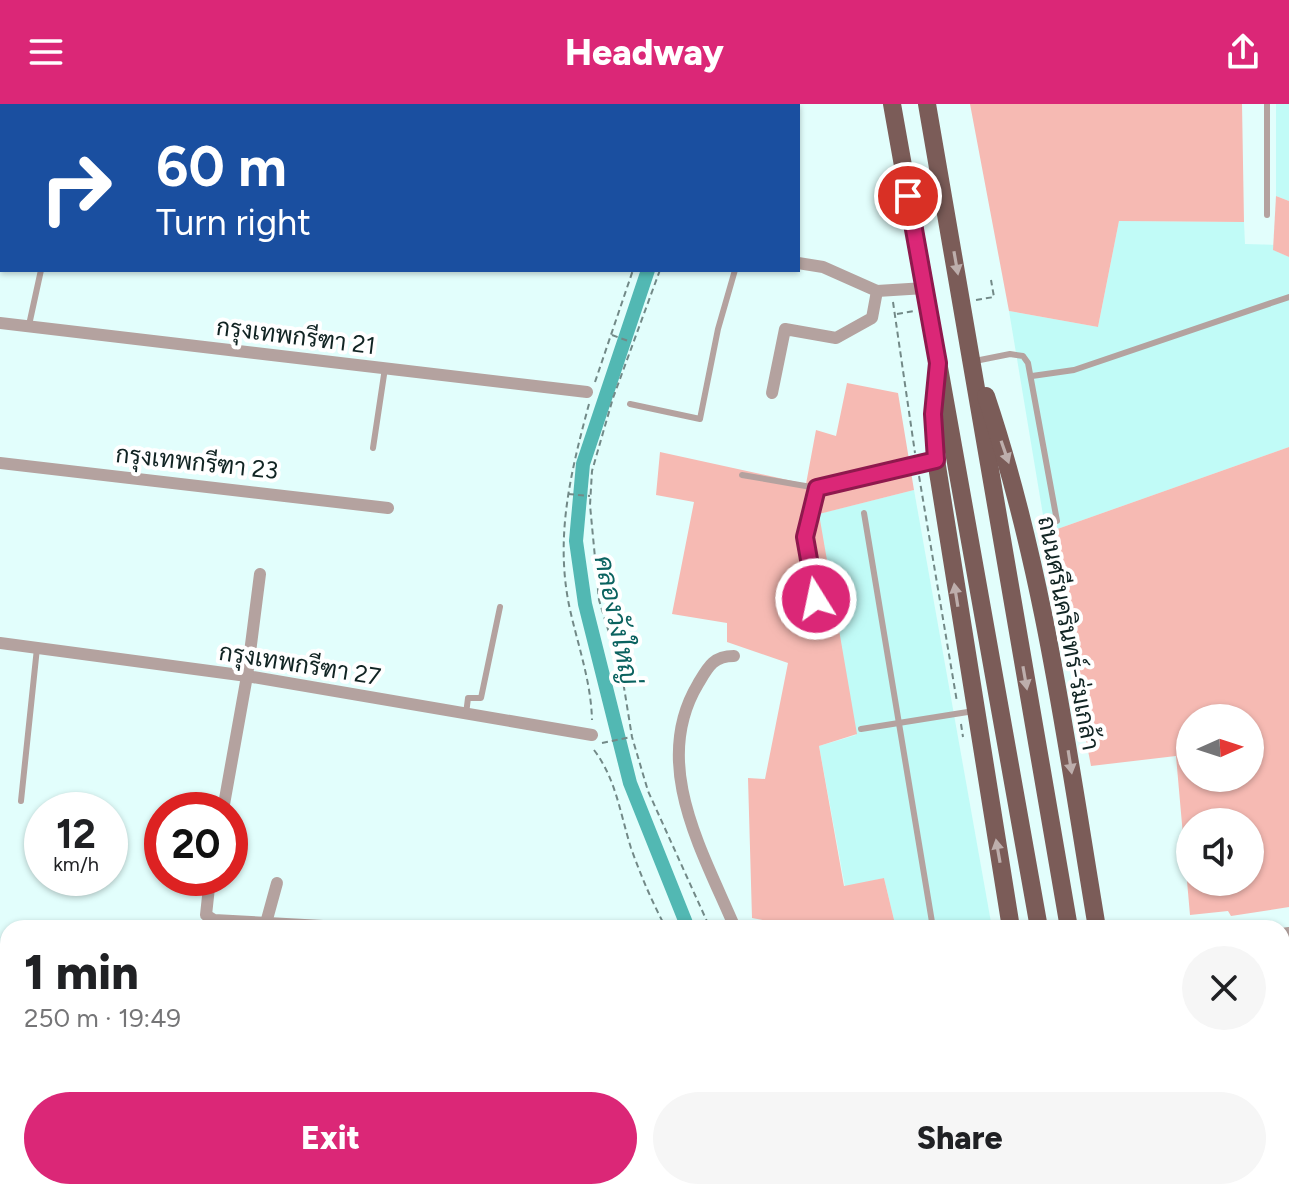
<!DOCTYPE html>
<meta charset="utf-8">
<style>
body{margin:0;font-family:Figtree,Sarabun,sans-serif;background:#f6f6f6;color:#202124;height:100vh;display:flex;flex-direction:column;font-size:30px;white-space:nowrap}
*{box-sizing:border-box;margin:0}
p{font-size:26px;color:#757577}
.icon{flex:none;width:44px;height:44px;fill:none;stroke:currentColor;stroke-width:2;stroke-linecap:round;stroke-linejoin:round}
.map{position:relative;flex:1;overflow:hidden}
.side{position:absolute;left:0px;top:816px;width:1290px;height:280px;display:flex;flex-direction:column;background:#fff;border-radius:24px 24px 0 0;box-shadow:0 2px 6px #0004}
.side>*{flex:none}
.top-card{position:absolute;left:0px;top:0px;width:800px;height:168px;box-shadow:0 2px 6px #0004;background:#1a4fa0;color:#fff;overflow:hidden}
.needle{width:52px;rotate:87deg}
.fabs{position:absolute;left:1176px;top:600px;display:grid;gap:16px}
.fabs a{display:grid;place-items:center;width:88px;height:88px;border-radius:50%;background:#fff;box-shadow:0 2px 6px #0004;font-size:40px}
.speed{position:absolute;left:24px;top:688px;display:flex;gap:16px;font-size:40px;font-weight:700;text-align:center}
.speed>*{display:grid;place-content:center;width:104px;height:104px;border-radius:50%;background:#fff;box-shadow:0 2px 6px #0004;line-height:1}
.speed small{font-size:20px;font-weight:400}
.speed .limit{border:12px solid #d22;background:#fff;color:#111}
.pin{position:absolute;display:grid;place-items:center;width:68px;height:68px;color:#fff;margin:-34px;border:4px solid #fff;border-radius:50%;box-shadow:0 2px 8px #0007}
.me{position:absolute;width:88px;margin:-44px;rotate:350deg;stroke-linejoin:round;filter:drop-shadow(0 0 6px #0008)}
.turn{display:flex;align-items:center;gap:28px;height:168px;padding:0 24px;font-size:36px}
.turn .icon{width:104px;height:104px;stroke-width:2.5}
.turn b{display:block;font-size:56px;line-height:68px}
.round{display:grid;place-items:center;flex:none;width:84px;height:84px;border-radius:42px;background:#f6f6f6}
.head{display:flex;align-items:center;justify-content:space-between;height:136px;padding:0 24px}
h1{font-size:48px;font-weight:800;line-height:60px}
.cta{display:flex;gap:16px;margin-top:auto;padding:16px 24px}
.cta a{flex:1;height:92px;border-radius:48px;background:#db2777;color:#fff;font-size:32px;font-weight:800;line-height:92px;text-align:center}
.cta a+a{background:#f6f6f6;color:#202124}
header{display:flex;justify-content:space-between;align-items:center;height:104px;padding:0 24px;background:#db2777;color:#fff;font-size:36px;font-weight:800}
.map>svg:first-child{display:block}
.built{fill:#c1fbf7}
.green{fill:#f6bab3;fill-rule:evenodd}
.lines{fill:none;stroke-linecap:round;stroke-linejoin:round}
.canal{stroke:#52b8b3;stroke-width:14}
.river{stroke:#52b8b3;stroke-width:24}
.path{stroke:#728987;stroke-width:2;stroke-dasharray:6 4;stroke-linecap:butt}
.service{stroke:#b4a29f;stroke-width:6}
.minor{stroke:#b4a29f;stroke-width:12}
.primary{stroke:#7b5c58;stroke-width:18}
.oneway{fill:#bdaeac}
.route-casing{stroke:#8e194d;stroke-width:20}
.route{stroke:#db2777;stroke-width:14}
.labels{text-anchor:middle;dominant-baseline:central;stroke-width:8;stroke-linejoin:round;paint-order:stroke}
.street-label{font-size:24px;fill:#112423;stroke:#fff}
.water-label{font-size:26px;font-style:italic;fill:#0a625f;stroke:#fff}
</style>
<header><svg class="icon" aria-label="menu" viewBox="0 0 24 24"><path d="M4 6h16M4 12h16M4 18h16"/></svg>Headway<svg class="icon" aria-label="share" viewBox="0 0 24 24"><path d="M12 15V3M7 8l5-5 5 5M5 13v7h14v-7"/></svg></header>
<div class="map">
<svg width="1289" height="1096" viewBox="0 0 1289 1096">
<rect width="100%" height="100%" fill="#e2fefc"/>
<!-- built -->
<g class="built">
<path d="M1276 0H1289V97L1276 92Z"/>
<path d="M1119 117 1244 118 1245 140 1276 141 1274 146 1289 153V343L1046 429 1009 207 1098 223Z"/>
<path d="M914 386 992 824H896L884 774 845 783 819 642 856 631 818 410Z"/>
</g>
<!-- green -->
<g class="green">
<path d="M970 0H1242L1244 118 1119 117 1098 223 1009 207Z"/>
<path d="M1276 92 1289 97V153L1273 146Z"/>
<path d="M847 279 898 289 914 386 819 410 857 630 819 642 844 782 884 774 896 824H806L752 814 748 674 765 675 788 559 727 538V519L672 510 694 398 656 391 660 348 806 380 816 326 836 332Z"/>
<path d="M1289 343V803L1231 812 1228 807 1190 811 1176 652 1091 662 1046 429ZM1190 614H1250V674H1190ZM1250 718V778H1190V718Z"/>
<path d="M1289 838V973L1282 991V839Z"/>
<path d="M1282 1072 1289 1085V1096H1165L1164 1088H1282Z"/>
<path d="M550 1088H986L981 1096H531Z"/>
</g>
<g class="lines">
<!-- canal -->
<g class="canal">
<path d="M707 2 708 0"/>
<path d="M648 166 583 360 576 437 585 500 630 679 688 824"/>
</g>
<!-- river -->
<path class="river" d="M512 1096 527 1088"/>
<!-- path -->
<g class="path">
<path d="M697 2 698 0"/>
<path d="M733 2 734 0"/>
<path d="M660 166 613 294 592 367 590 401 599 496 622 571 632 633 648 687 710 824"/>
<path d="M976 196 994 193 991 176"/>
<path d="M893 198 915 349"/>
<path d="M897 210 914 207"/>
<path d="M612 231 631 238"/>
<path d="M595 278 633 166"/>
<path d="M589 300C571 367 555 431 569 501 577 539 591 576 592 616"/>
<path d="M919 372 957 598"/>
<path d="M568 390 590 392"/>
<path d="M961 620 963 633"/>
<path d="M602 639 631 633"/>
<path d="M594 646C616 675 620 709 631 744 641 772 652 798 666 824"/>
<path d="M1168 1088 1187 1096"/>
<path d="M487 1096 501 1088"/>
</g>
<!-- service -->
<g class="service">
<path d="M1267 111V0"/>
<path d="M29 221 41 166"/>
<path d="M975 257 1010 250 1023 252 1028 259 1057 417"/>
<path d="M1032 272 1074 266 1289 193"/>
<path d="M630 300 700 315 718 225 735 166"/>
<path d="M373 344 385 264"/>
<path d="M742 371 817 384 933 357"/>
<path d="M864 409 933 824"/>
<path d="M816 495 805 433 817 384"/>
<path d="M466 610 468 594H481L500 503"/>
<path d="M861 625 974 607"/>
<path d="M21 697 37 544"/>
</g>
<!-- minor -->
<g class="minor">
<path d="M246 0 260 2"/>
<path d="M0 68 2 69"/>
<path d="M798 159 823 163 877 187 925 184"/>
<path d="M0 219 587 288"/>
<path d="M772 289 785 225 836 234 872 214 877 187"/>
<path d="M0 359 388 404"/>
<path d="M0 539 247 572 592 631"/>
<path d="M734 552C713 552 708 563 698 580 650 660 703 748 735 824"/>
<path d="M223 706 247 572 260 470"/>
<path d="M210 774 206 811 214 816 360 824"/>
<path d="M266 819 277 779"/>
<path d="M1282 830 1289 829"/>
<path d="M1289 1000 1283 1020 1289 1045"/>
<path d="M0 1083 8 1085"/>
<path d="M22 1088 62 1096"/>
<path d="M228 1094 292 1092 302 1088"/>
<path d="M377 1096V1088"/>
<path d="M829 1096 840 1088"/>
</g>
<!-- primary -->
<g class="primary">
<path d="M892 0 1039 824"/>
<path d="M927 0 1069 824"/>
<path d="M936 282 933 310 937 362 1011 824"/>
<path d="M986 292C1044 465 1067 645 1097 824"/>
<path d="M1054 1088 1056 1096"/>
<path d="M1085 1088 1086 1096"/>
<path d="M1115 1088 1117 1096"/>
<path d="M1144 1088 1145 1096"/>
</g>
</g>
<!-- one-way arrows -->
<defs><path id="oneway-solid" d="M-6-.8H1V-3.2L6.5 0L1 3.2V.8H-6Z" transform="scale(2)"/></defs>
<g class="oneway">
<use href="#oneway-solid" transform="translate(956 159) rotate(80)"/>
<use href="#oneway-solid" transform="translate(1005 348) rotate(71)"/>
<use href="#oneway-solid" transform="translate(956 491) rotate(-99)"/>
<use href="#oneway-solid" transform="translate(1025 574) rotate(80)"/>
<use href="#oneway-solid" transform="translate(1070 658) rotate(81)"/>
<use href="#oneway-solid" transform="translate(998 747) rotate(-100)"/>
</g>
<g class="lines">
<defs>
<path id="route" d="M816 495 805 433 817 384 936 356 933 310 938 259 908 92"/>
</defs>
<!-- route casing -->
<use href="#route" class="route-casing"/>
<!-- route -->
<use href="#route" class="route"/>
</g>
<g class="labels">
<!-- street labels -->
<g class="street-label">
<text transform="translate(296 232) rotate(7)">กรุงเทพกรีฑา 21</text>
<text transform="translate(197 358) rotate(6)">กรุงเทพกรีฑา 23</text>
<text transform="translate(1069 529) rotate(79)">ถนนศรีนครินทร์-ร่มเกล้า</text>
<text transform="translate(300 560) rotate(9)">กรุงเทพกรีฑา 27</text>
</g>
<!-- water labels -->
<g class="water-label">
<text transform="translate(617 516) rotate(78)">คลองวังใหญ่</text>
</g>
</g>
</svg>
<div class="fabs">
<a><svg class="needle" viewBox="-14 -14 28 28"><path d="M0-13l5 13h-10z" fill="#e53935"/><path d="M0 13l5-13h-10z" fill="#757577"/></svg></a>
<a><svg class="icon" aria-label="sound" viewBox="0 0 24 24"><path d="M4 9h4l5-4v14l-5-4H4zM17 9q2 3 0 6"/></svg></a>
</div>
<div class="speed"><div>12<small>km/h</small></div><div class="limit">20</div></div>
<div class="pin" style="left:908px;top:92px;background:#d93025"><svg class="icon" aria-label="arrive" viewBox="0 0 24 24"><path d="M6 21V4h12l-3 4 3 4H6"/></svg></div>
<svg class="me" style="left:816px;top:495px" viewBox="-20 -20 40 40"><circle r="17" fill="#db2777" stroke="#fff" stroke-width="3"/><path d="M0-11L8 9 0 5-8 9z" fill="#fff"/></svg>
<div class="top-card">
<div class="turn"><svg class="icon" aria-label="right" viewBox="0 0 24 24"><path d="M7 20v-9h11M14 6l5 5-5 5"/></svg><div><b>60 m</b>Turn right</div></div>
</div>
<section class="side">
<div class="head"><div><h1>1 min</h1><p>250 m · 19:49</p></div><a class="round"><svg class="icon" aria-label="close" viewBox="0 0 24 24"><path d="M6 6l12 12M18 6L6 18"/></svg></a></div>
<div class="cta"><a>Exit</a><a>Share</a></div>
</section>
</div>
